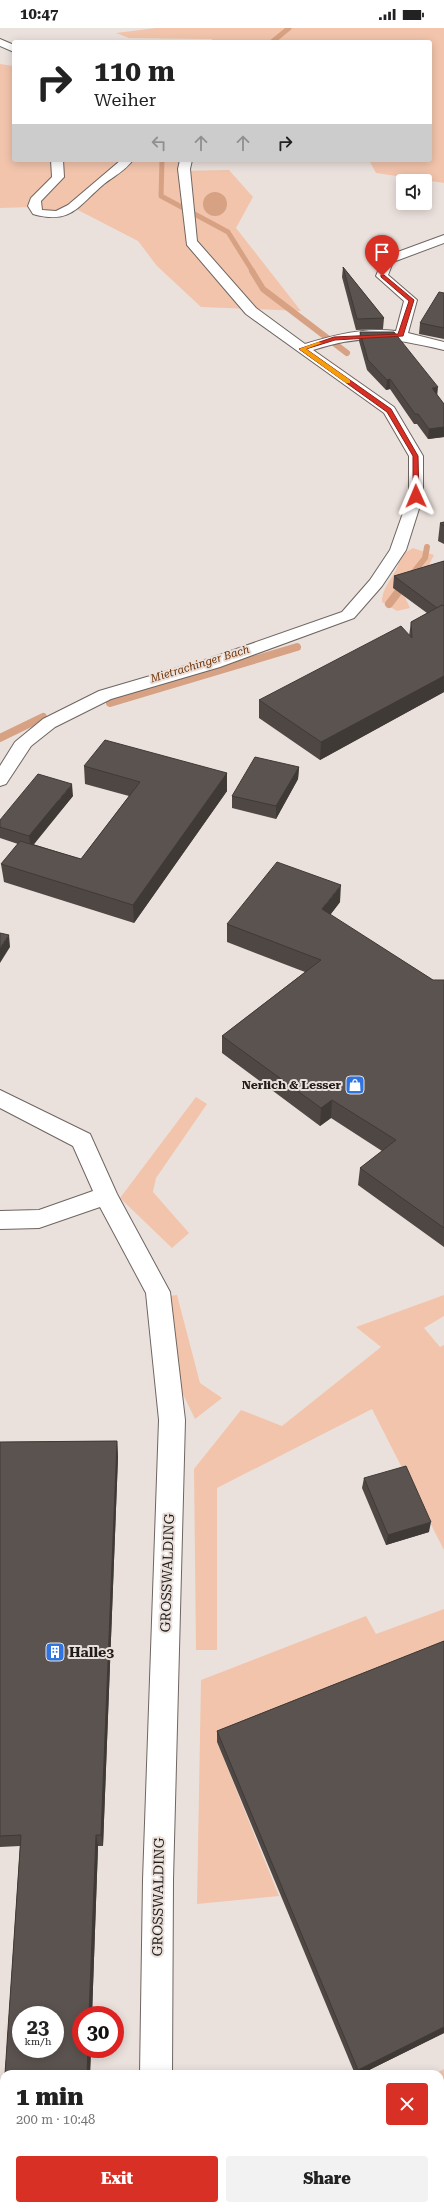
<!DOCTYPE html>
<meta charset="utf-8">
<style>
body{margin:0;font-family:"Roboto Serif",serif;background:#f2f2f2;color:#222;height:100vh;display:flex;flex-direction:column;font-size:15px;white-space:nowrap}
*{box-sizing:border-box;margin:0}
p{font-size:13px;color:#767676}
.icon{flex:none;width:22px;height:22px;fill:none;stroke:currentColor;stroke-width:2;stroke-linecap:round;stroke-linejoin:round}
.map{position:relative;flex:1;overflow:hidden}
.details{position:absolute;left:0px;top:2042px;width:444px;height:140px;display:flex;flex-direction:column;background:#fff;border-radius:12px 12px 0 0;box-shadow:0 2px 10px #0003}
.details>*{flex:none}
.banner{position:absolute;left:12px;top:12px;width:420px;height:122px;border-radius:4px;box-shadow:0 2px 10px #0003;background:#fff;color:#222;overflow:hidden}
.controls{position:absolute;left:396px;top:146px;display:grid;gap:8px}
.controls a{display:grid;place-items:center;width:36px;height:36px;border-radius:4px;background:#fff;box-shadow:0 2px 10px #0003;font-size:20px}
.speed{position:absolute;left:12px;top:1978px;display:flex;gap:8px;font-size:20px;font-weight:700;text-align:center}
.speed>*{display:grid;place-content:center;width:52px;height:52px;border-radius:50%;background:#fff;box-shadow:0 2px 10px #0003;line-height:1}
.speed small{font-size:10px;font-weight:400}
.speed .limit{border:6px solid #d22;background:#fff;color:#111}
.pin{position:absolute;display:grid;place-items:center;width:34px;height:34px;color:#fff;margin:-41px -17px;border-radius:50% 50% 50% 0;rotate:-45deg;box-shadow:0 0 4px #0007}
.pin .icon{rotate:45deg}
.me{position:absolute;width:44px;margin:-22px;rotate:359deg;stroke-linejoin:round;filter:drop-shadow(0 0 3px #0008)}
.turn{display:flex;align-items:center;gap:14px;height:84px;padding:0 16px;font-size:18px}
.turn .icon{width:52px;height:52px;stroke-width:2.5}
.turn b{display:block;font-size:28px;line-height:34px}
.lanes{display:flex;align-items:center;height:38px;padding:0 16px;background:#0003;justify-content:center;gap:20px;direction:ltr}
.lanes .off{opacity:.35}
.round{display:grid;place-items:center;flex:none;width:42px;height:42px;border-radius:4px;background:#f2f2f2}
.head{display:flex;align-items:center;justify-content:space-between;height:68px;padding:0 16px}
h1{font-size:24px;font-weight:800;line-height:30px}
.action{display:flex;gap:8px;margin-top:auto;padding:8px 16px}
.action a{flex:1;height:46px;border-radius:4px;background:#d93025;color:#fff;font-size:16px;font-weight:800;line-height:46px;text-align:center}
.action a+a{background:#f2f2f2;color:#222}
.status{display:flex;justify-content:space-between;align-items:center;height:28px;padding:0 20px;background:#fff;direction:ltr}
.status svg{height:11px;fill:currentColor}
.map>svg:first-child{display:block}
.green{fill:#f2c4ac}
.water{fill:#d7a184}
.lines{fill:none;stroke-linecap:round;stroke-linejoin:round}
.stream-far2{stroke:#d7a184;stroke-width:5}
.stream-far1{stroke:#d7a184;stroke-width:6}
.stream{stroke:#d7a184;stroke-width:8}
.minor-casing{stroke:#6e6561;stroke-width:2}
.minor{fill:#fff;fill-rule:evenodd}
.wall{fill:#4e4744;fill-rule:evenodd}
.shaded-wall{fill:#403a37}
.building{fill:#5b534f;stroke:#403a37;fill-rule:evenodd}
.route{fill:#d93025;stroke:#8d1f18}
.slow{fill:#f59e0b}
.labels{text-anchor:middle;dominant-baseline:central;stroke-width:4;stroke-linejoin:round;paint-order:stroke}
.far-water-label{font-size:11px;font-style:italic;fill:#703000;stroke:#ebe1dc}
.poi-label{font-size:12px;font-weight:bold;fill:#201c1a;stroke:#ebe1dc;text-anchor:end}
.near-street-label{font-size:14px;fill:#201c1a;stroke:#ebe1dc}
.near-poi-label{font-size:14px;font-weight:bold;fill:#201c1a;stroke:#ebe1dc;text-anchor:start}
</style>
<div class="status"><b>10:47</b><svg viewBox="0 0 49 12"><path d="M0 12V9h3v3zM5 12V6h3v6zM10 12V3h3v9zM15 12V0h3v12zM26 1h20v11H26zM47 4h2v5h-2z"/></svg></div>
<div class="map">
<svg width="444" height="2182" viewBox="0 0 444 2182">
<rect width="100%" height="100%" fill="#ebe1dc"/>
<!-- green -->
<g class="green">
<path d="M156 0H444V155L376 145 369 132H430V14H212V11L129 10 116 5Z"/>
<path d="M0 36 14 38V132H187L185 143 229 142 253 169 236 200 301 283 201 279 157 238 138 213 74 180 44 188 34 179 0 180Z"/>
<path d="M413 520 434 527 423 549 404 567 410 580 397 583 382 574C382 556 399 546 400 528Z"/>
<path d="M196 1069 207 1076 156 1150 153 1164 189 1205 172 1220 120 1170Z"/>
<path d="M177 1267 200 1355 222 1370 195 1391 181 1362 168 1268Z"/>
<path d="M444 1267V1288L424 1300 440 1319 444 1317V1522L372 1381 217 1460V1622H196L194 1441 241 1382 282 1398 381 1319 356 1299Z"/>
<path d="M444 1581V1624L217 1714 279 1868 197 1876 201 1652 366 1588 376 1606Z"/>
<path d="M444 2041V2093L440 2095V2046H435Z"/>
<path d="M188 2178H280L273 2182H188Z"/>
</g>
<!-- water -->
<circle class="water" cx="215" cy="176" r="12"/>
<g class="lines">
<!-- stream-far2 -->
<g class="stream-far2">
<path d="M272 14 289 0"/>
<path d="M162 132 161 168 228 204 253 244"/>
</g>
<!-- stream-far1 -->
<g class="stream-far1">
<path d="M252 243 263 261 347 325"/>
<path d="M401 560 425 530 427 519"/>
</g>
<!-- stream -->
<g class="stream">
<path d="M389 576 402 559"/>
<path d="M110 675 297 619"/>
<path d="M0 710 43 689"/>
</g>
<defs>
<g id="minor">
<path d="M0 11 14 17V24L0 18Z"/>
<path d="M51 132H63L64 149 41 173 42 182 56 183 68 177 121 132H133C125 143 114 148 104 156 78 178 71 197 33 186L28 178 31 170 52 149Z"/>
<path d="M180 132H192L190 141 197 213 256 280 305 316C334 307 365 299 396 303L404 273 376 248 384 229 444 207V215L393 234 388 247 417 272 408 305 444 314V322C391 310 367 305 313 322L394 379 423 428V468L406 522 382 558 354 590 220 639 111 671 55 699 31 718 6 756 0 758V738L15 714 43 691 99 663 208 631 342 584 370 552 390 522 409 468V428L384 385 246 286 187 217 178 141Z"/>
<path d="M0 1062 90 1106 117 1166 170 1264 185 1392 173 1852 172 2046H140L143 1852 159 1392 146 1265 100 1179 39 1200 0 1201V1183L39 1182 93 1163 73 1118 0 1080Z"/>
<rect x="138" y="2178" width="34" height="4"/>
</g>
</defs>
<!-- minor casing -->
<use href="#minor" class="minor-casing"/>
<!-- minor -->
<use href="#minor" class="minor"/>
</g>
<!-- wall -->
<g class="wall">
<path d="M343 239 384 290 383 301 356 302 342 249Z"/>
<path d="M444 265V311L419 306 420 295Z"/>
<path d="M360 304 437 367 444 376V409L428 411 417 396H414L390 361 386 362 367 342 359 313Z"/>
<path d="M444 494V516L438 513 440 495Z"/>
<path d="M444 533V664L320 732 259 690V672L409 608 411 594 427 585 393 560 394 548Z"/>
<path d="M84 738 227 745V763L134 895 4 854 1 836 18 816 0 810V792L73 768 33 816 81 831 129 768 85 756Z"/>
<path d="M299 739 298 751 276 791 232 780V768Z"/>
<path d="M340 874 330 887 433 952H444V1219L358 1157 360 1140 382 1123 331 1090 320 1098 222 1025V1008L305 944 227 914V896Z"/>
<path d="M117 1413 118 1429 103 1818H98L92 1987H81V2021H91L90 2046H5L20 1818 0 1819V1414ZM21 1987H55V2021H21Z"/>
<path d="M364 1450 429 1504 386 1517 362 1460Z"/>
<path d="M444 1613V2005L361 2046H355L217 1714V1703Z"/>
</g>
<!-- shaded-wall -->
<g class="shaded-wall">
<path d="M390 351V361L386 362 387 352Z"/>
<path d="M438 359 437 369 432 360Z"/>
<path d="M444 399V409L428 411 429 401Z"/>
<path d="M444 648V664L320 732 321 714Z"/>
<path d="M299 739 298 751 276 791V778Z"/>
<path d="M227 745V763L134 895 133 877Z"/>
<path d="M72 756 73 768 31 820 29 808Z"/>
<path d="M341 857 340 874 321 899 322 881Z"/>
<path d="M9 907 10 919 0 935V920Z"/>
<path d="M332 1072 331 1090 320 1098 321 1080Z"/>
<path d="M117 1413 118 1429 103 1818 101 1807Z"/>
<path d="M431 1494 429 1504 386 1517 388 1507Z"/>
<path d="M96 1807 98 1818 92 1987H89Z"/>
<path d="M444 1999V2005L361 2046H357L358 2042Z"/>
<path d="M88 2021H91L90 2046H87Z"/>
<rect x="81" y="2178" width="3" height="4"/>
</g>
<!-- building -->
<g class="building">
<path d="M343 239 384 290 357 291Z"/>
<path d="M439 264 444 265V300L420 295Z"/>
<path d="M360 304H394L438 359 432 360 444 376V399L429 401 418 386H415L390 351 387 352 368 332Z"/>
<path d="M444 494V498L440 495Z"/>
<path d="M444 533V578L442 577 437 580 394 548Z"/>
<path d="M442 577 444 578V648L321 714 259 672 401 598 412 610 411 594Z"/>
<path d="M105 712 227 745 133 877 1 836 20 813 81 831 140 754 84 738Z"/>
<path d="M255 729 299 739 276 778 232 768Z"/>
<path d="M38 746 72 756 29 808 0 799V792Z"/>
<path d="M277 834 341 857 322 881 433 952H444V1200L360 1140 396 1112 332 1072 321 1080 222 1008 321 932 227 896Z"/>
<path d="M0 905 9 907 0 920Z"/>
<path d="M117 1413 101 1807H96L89 1987H81V2021H88L87 2046H5L21 1807 0 1808V1414ZM21 1987H55V2021H21Z"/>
<path d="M406 1438 431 1494 388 1507 364 1450Z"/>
<path d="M444 1613V1999L358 2042 217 1703Z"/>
<path d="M4 2059V2178H81V2182H0V2118Z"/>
</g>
<!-- route -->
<path class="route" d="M381 247H384L414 272 403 308 335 312 306 321 391 381 418 428 419 468 416 470 413 468V428L387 384 299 321 334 309 398 306 409 273 381 249Z"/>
<!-- slow -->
<path class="slow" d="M318 314 322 315 306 321 350 352V355H346L299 321Z"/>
<!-- icons -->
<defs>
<symbol id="shop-square" viewBox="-11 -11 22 22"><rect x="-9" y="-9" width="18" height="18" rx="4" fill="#2f74e1" stroke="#ebe1dc"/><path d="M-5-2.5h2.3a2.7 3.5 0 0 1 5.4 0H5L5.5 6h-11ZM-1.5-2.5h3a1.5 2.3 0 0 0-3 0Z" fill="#fff"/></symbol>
<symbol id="building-square" viewBox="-11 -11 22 22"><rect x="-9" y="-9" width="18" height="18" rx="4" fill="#2f74e1" stroke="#ebe1dc"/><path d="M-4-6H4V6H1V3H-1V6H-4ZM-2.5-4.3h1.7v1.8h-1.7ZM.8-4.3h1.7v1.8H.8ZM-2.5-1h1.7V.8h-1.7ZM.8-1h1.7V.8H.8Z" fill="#fff"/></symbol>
</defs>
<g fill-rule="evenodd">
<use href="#shop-square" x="344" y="1046" width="22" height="22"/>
<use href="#building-square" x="44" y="1613" width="22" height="22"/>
</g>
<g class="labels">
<!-- far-water labels -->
<g class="far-water-label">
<text transform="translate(200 636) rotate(-17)">Mietrachinger Bach</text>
</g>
<!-- poi labels -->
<g class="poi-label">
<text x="341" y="1057">Nerlich &amp; Lesser</text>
</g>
<!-- near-street labels -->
<g class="near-street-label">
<text transform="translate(167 1545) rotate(-88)">GROSSWALDING</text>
<text transform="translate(158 1869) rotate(-89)">GROSSWALDING</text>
</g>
<!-- near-poi labels -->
<g class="near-poi-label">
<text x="69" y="1624">Halle3</text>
</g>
</g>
</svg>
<div class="controls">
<a><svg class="icon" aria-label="sound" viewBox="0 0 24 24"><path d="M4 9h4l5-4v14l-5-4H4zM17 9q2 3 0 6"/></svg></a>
</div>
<div class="speed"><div>23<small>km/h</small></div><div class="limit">30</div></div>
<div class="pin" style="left:382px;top:248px;background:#d93025"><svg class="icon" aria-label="arrive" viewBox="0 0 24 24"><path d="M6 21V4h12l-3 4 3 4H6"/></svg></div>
<svg class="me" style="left:416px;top:468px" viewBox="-20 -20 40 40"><path d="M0-17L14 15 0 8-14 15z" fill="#d93025" stroke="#fff" stroke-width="4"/></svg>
<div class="banner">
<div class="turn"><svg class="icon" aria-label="right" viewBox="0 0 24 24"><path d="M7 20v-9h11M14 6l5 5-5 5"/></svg><div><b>110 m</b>Weiher</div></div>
<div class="lanes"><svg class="icon off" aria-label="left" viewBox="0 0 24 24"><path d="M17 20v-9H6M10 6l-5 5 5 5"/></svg><svg class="icon off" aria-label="ahead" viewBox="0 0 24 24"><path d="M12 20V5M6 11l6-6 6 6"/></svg><svg class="icon off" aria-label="ahead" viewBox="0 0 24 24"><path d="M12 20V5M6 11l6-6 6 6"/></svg><svg class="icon" aria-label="right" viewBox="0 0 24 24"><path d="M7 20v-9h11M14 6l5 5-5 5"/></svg></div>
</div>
<section class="details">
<div class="head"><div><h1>1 min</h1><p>200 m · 10:48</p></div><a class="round" style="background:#d93025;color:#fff"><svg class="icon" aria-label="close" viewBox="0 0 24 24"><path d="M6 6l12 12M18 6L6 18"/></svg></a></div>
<div class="action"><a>Exit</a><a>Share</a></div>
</section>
</div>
